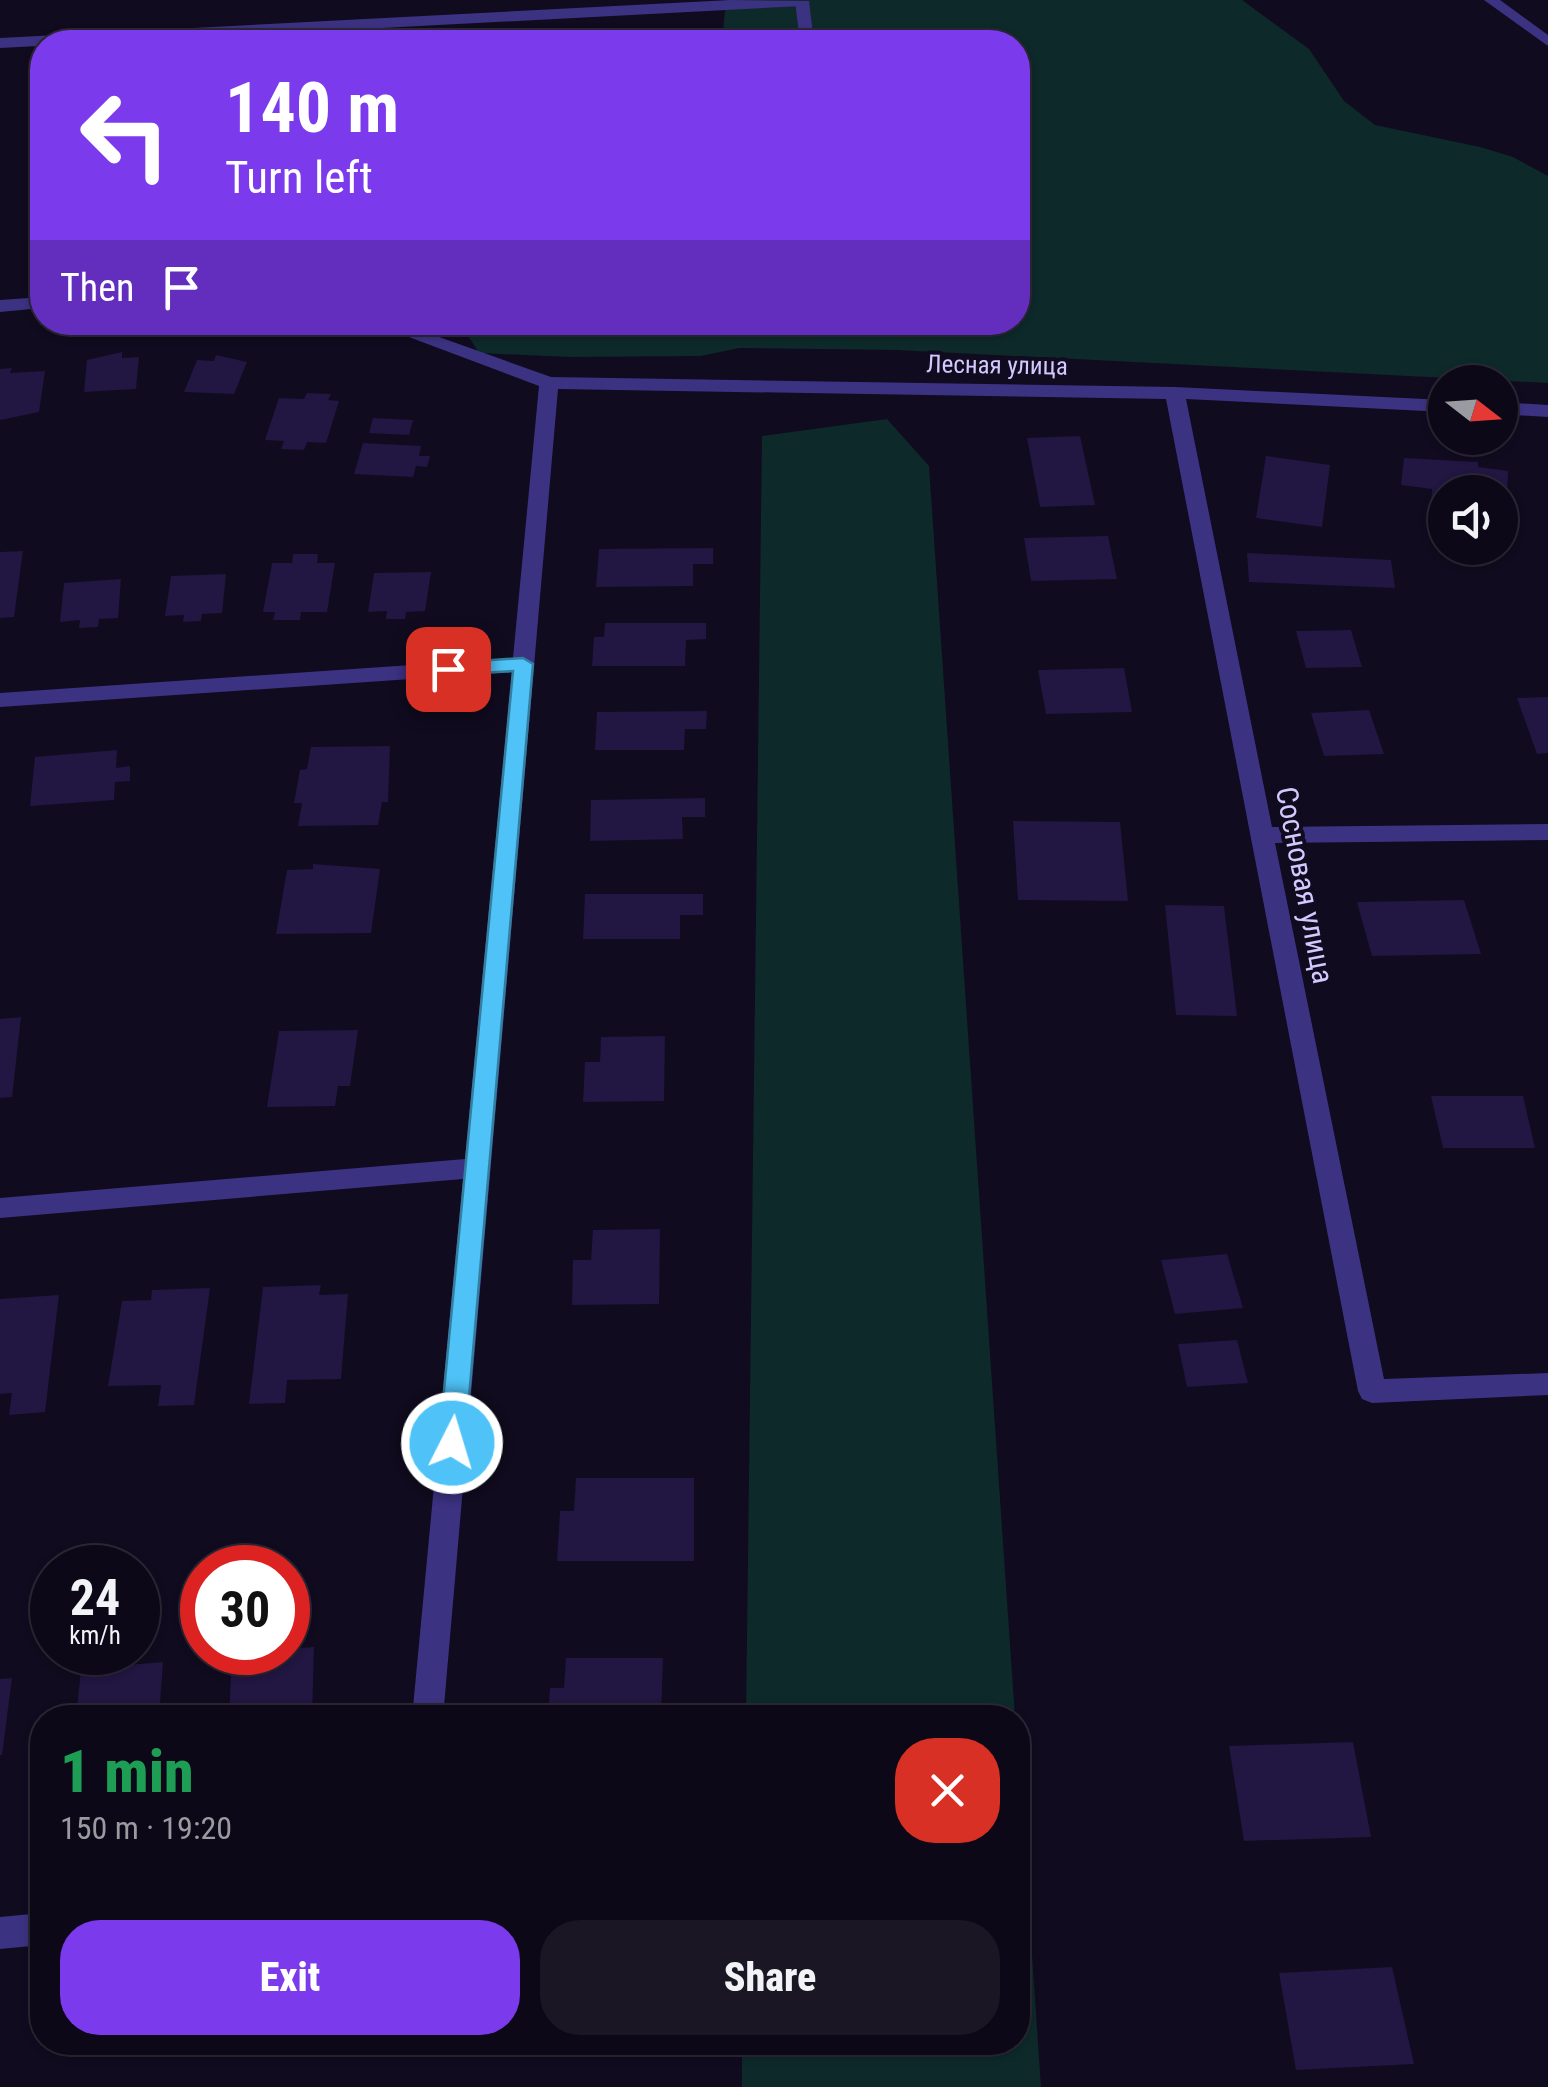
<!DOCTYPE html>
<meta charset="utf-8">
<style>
body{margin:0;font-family:"Roboto Condensed",sans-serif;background:#1a1624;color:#f1f3f6;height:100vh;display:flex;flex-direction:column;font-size:38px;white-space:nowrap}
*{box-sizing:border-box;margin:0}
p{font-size:32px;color:#9a9aa1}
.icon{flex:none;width:55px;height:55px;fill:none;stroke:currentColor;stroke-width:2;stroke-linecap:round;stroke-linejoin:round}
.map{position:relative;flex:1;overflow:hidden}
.details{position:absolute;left:30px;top:1705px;width:1000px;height:350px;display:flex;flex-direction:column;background:#0c0817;border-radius:40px;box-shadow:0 2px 8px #0004,0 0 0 2px #2c2936}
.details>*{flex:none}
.guide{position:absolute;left:30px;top:30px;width:1000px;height:305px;border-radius:40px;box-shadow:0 2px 8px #0004,0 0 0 2px #2c2936;background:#7c3aed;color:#fff;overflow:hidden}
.needle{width:65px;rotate:107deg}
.controls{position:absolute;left:1428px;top:365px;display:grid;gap:20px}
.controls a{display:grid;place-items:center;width:90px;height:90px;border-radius:50%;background:#0c0817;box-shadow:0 2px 8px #0004,0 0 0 2px #2c2936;font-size:50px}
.speed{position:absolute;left:30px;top:1545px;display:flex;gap:20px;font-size:50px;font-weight:700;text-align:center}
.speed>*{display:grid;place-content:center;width:130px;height:130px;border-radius:50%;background:#0c0817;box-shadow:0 2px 8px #0004,0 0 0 2px #2c2936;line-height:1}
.speed small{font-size:25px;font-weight:400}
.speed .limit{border:15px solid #d22;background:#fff;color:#111}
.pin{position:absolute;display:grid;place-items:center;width:85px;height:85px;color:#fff;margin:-42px;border-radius:20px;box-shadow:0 5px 15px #0006}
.me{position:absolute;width:110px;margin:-55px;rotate:5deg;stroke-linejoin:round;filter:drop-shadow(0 0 8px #0008)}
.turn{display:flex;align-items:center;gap:35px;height:210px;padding:0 30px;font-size:45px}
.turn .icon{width:130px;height:130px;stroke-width:2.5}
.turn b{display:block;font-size:70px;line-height:85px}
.then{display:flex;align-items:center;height:95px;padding:0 30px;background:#0003;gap:20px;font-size:38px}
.round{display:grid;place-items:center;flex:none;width:105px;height:105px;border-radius:40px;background:#1a1624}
.headline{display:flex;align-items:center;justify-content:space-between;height:170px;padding:0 30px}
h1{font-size:60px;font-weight:800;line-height:75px;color:#1e9e55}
.button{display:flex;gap:20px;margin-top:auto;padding:20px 30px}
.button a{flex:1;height:115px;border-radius:40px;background:#7c3aed;color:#fff;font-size:40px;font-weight:800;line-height:115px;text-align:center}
.button a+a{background:#1a1624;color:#f1f3f6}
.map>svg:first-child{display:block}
.green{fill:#0d292a}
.building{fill:#221642}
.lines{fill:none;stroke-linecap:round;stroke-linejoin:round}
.service{fill:#3c3282;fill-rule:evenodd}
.minor{fill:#3c3282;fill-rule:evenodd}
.route{fill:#4fc3f7;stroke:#337fa1;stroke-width:2.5}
.labels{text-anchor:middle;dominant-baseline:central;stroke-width:8;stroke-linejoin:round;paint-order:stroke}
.far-street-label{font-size:25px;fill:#d4c9ff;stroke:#100b1f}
.street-label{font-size:30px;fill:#d4c9ff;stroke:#100b1f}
</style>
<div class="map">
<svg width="1548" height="2087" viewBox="0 0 1548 2087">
<rect width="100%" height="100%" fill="#100b1f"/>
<!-- green -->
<g class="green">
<path d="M726 0H1242L1309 49 1344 101 1375 125 1480 147 1513 157 1548 176V383L897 350 739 348 701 356 569 357 479 353 460 323 1018 322V42H722Z"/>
<path d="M887 419 929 466 1015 1717H746L762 436Z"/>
<path d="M1018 1748 1041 2087H742V2043L1018 2042Z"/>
</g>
<!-- building -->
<g class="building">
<path d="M122 352V358L139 357 136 389 84 392 87 360Z"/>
<path d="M216 355 247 362 234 394 184 392 197 360 214 361Z"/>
<path d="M12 368 10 373 45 371 39 412 0 420V369Z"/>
<path d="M307 393 331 394 328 400 339 401 326 443 307 442 304 450 281 449 284 441 265 440 279 398 304 399Z"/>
<path d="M373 418 413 420 409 435 369 433Z"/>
<path d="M1080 436 1095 505 1040 507 1027 438Z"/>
<path d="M363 443 421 446 419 456H430L427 467 416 466 413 477 354 474Z"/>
<path d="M1266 456 1330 465 1322 527 1256 518Z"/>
<path d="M1404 458 1478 462V467L1508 471 1507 498 1500 492H1445V512L1431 510 1432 489 1401 485Z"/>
<path d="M1108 536 1117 579 1031 581 1024 538Z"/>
<path d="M713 548V564H693V586L596 587 599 549Z"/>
<path d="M23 551 14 617 0 618V552Z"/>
<path d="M1247 553 1391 560 1395 588 1249 582Z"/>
<path d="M293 554H318L317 563H335L327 612H301L300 620H273L275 612H263L272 563H292Z"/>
<path d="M431 572 425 611 406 612 405 619H386L387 611 368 612 374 573Z"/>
<path d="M226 574 222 613 202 614 201 621 183 622 184 615 165 616 171 576Z"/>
<path d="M121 579 118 618 99 619 98 627 79 628 80 620 60 622 64 583Z"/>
<path d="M605 623H706V639L686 640 685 666H592L594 637H604Z"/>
<path d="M1351 630 1362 667 1306 668 1296 631Z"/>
<path d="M1124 668 1132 712 1046 714 1038 670Z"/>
<path d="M1548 697V753L1537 754 1517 698Z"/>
<path d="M1369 710 1384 754 1324 756 1311 713Z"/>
<path d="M707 711 706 729H685L684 750H595L597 712Z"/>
<path d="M390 746 388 802H382L378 825 298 826 302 803H294L300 770 307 769 311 747Z"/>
<path d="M117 750 116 768 130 766V781L115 782 114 800 30 806 35 757Z"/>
<path d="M705 798V817H682L683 839 590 841 591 800Z"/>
<path d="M1013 821 1120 822 1128 901 1018 900Z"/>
<path d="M313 864 380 869 371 933 276 934 287 870 313 869Z"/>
<path d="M585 894H703V915H680V939H583Z"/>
<path d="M1464 900 1481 954 1372 956 1357 902Z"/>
<path d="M1165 905 1224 906 1237 1016 1176 1015Z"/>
<path d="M21 1017 12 1097 0 1098V1019Z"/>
<path d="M358 1030 350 1086H338L335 1106 267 1107 279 1031Z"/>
<path d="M665 1036 664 1101 583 1102 585 1062H600L601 1037Z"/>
<path d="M1431 1096H1523L1535 1148H1443Z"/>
<path d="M660 1229 659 1304 572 1305 573 1260H591L593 1230Z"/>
<path d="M1227 1254 1243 1308 1175 1314 1161 1260Z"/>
<path d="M321 1285 319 1295 348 1294 341 1379 287 1380 285 1403 249 1404 263 1287Z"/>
<path d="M210 1288 194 1405 158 1406 161 1385 108 1386 122 1301 151 1300 152 1290Z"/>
<path d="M59 1295 45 1412 9 1415 12 1393 0 1394V1299Z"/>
<path d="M1237 1340 1248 1383 1187 1387 1178 1344Z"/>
<path d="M576 1478H694V1561H557L560 1511H574Z"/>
<path d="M314 1647 312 1718H229L232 1653 288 1652V1649Z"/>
<path d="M566 1658H663L661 1718H548L550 1688H564Z"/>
<path d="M163 1662 159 1718H76L81 1669Z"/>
<path d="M12 1678 2 1755H0V1679Z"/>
<path d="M1353 1742 1371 1837 1244 1841 1229 1746Z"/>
<path d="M1392 1967 1414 2064 1296 2070 1279 1973Z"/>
</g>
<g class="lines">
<!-- service -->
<g class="service">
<path d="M1484 0H1500L1548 35V46Z"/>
<path d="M795 1H809L814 42H800Z"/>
</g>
<!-- minor -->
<g class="minor">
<path d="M731 0 810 1 802 6 0 48V38Z"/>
<path d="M42 297V308L0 312V300Z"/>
<path d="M369 322H397L551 377 1175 387 1445 400V412L1186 399 1272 827 1548 824V840L1275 843 1384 1379 1548 1373V1395L1372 1403 1362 1399 1358 1391 1166 399 558 389 443 1718H412L463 1179 0 1218V1198L465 1159 512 672 0 707V693L513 658 539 386Z"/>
<path d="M1500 402 1548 405V417L1500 414Z"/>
<path d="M42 1913V1945L0 1949V1917Z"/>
</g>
</g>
<!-- route -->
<path class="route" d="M523 658 533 664 465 1443 452 1454 439 1443 513 671 448 675 439 669 448 663Z"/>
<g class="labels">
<!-- far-street labels -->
<g class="far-street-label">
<text transform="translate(997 365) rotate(1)">Лесная улица</text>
</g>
<!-- street labels -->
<g class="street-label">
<text transform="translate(1305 885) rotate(79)">Сосновая улица</text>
</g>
</g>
</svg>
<div class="controls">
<a><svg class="needle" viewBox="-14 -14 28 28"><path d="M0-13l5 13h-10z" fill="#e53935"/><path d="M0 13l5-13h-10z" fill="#9a9aa1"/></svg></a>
<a><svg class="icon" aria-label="sound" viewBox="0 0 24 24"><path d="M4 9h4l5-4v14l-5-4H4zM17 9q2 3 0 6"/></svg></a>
</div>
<div class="speed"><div>24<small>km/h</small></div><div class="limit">30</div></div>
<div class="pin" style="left:448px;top:669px;background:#d93025"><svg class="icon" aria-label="arrive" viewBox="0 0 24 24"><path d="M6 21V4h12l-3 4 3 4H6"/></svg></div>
<svg class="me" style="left:452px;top:1443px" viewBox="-20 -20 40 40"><circle r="17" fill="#4fc3f7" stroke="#fff" stroke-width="3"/><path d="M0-11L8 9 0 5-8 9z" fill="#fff"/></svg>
<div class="guide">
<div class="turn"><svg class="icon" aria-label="left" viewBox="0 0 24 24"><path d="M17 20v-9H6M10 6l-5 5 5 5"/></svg><div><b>140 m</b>Turn left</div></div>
<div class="then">Then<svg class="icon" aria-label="arrive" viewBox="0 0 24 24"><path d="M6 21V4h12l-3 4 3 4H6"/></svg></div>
</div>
<section class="details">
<div class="headline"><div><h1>1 min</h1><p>150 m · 19:20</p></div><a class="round" style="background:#d93025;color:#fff"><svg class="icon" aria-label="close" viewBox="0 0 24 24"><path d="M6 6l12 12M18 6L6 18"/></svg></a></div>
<div class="button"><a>Exit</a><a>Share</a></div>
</section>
</div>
